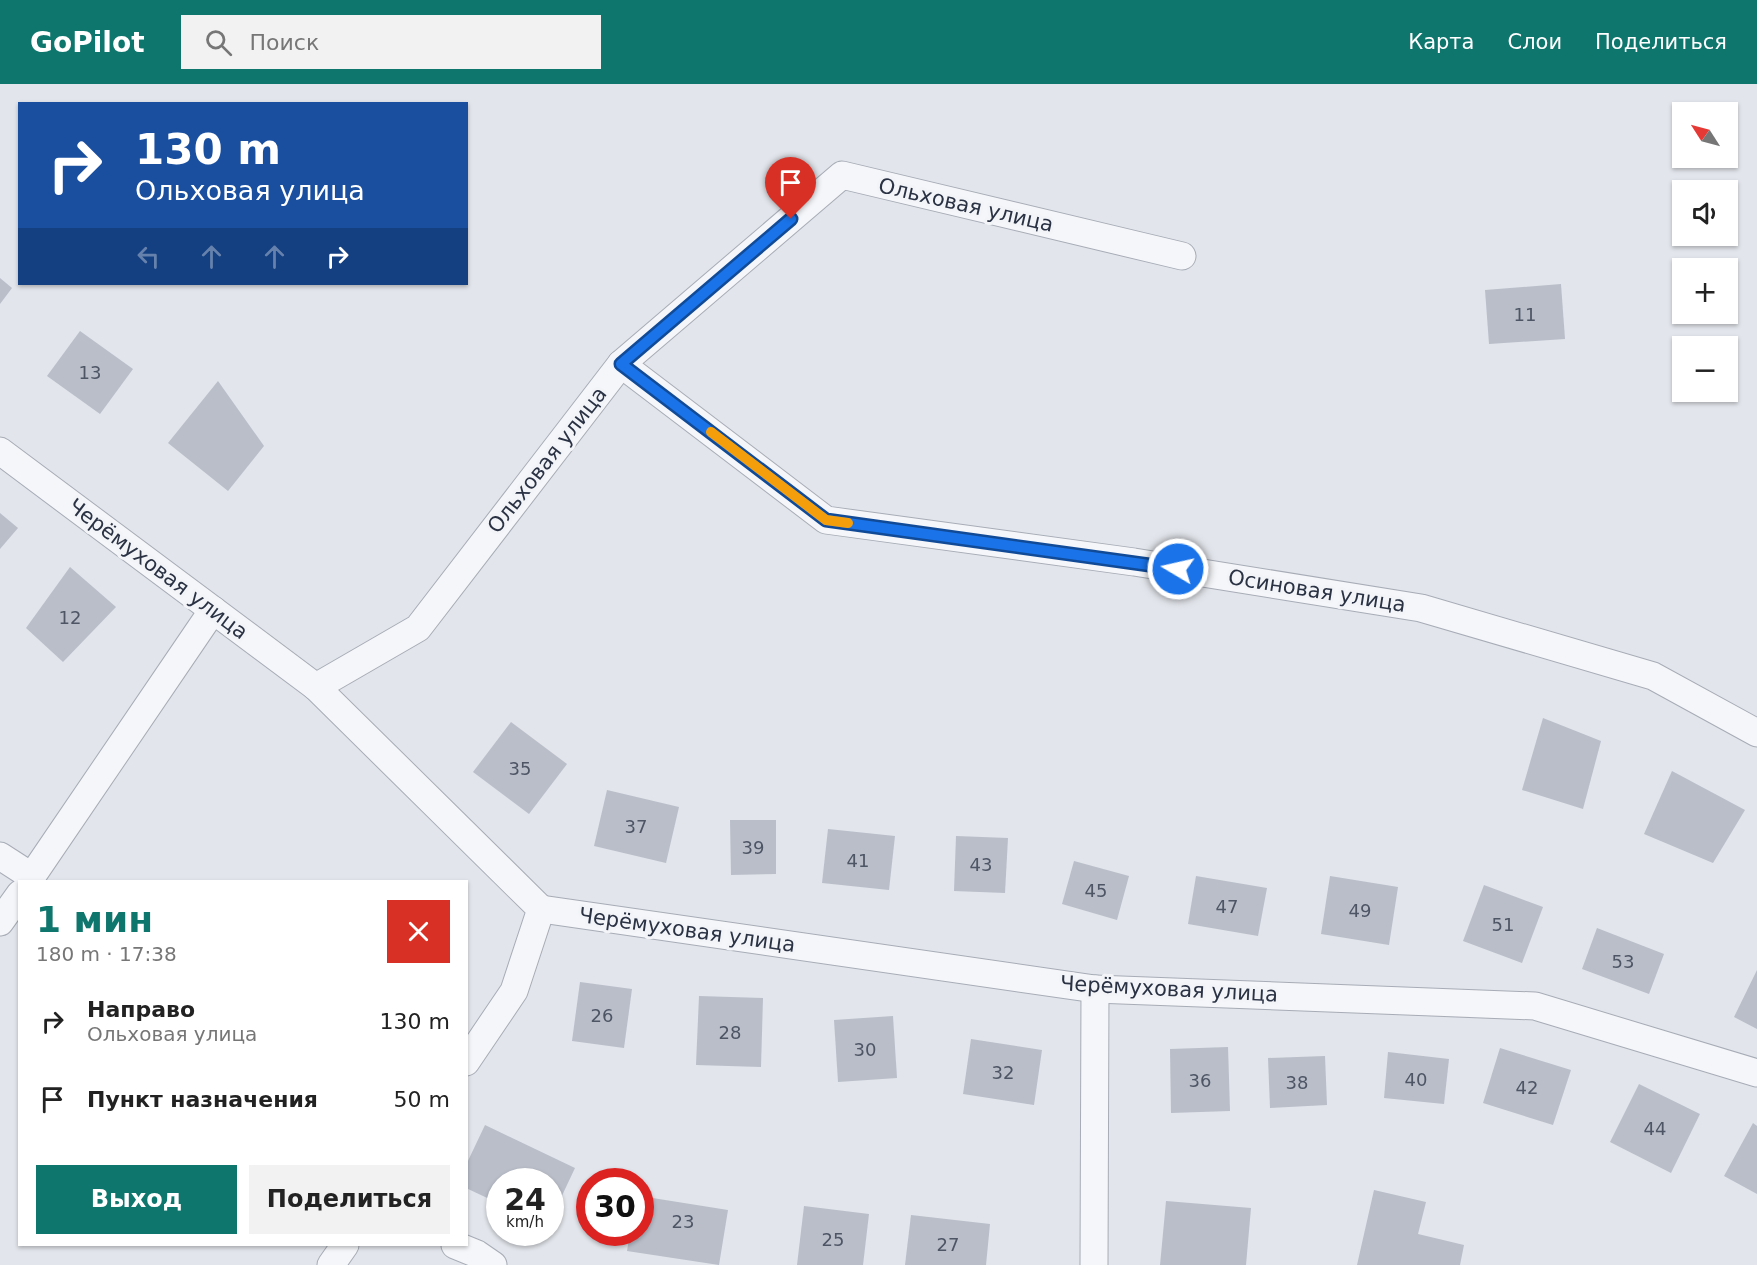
<!DOCTYPE html>
<html lang="ru">
<meta charset="utf-8">
<style>
body{margin:0;font-family:"DejaVu Sans",sans-serif;background:#f2f2f2;color:#222;height:100vh;display:flex;flex-direction:column;font-size:22px;white-space:nowrap}
*{box-sizing:border-box;margin:0}
p{font-size:20px;color:#767676}
.icon{flex:none;width:33px;height:33px;fill:none;stroke:currentColor;stroke-width:2;stroke-linecap:round;stroke-linejoin:round}
.map{position:relative;flex:1;overflow:hidden}
.side{position:absolute;left:18px;top:796px;width:450px;height:366px;display:flex;flex-direction:column;background:#fff;border-radius:0px;box-shadow:0 2px 4px #0004}
.side>*{flex:none}
.hud{position:absolute;left:18px;top:18px;width:450px;height:183px;border-radius:0px;box-shadow:0 2px 4px #0004;background:#1a4fa0;color:#fff;overflow:hidden}
.needle{width:39px;rotate:306deg}
.buttons{position:absolute;left:1672px;top:18px;display:grid;gap:12px}
.buttons a{display:grid;place-items:center;width:66px;height:66px;border-radius:0px;background:#fff;box-shadow:0 2px 4px #0004;font-size:30px}
.speed{position:absolute;left:486px;top:1084px;display:flex;gap:12px;font-size:30px;font-weight:700;text-align:center}
.speed>*{display:grid;place-content:center;width:78px;height:78px;border-radius:50%;background:#fff;box-shadow:0 2px 4px #0004;line-height:1}
.speed small{font-size:15px;font-weight:400}
.speed .limit{border:9px solid #d22;background:#fff;color:#111}
.pin{position:absolute;display:grid;place-items:center;width:51px;height:51px;color:#fff;margin:-62px -26px;border-radius:50% 50% 50% 0;rotate:-45deg;box-shadow:0 0 6px #0007}
.pin .icon{rotate:45deg}
.me{position:absolute;width:66px;margin:-33px;rotate:279deg;stroke-linejoin:round;filter:drop-shadow(0 0 4px #0008)}
.turn{display:flex;align-items:center;gap:21px;height:126px;padding:0 18px;font-size:27px}
.turn .icon{width:78px;height:78px;stroke-width:2.5}
.turn b{display:block;font-size:42px;line-height:51px}
.lanes{display:flex;align-items:center;height:57px;padding:0 18px;background:#0003;justify-content:center;gap:30px;direction:ltr}
.lanes .off{opacity:.35}
.round{display:grid;place-items:center;flex:none;width:63px;height:63px;border-radius:0px;background:#f2f2f2}
.summary{display:flex;align-items:center;justify-content:space-between;height:102px;padding:0 18px}
h1{font-size:36px;font-weight:600;line-height:45px;color:#0f766e}
.button{display:flex;gap:12px;margin-top:auto;padding:12px 18px}
.button a{flex:1;height:69px;border-radius:0px;background:#0f766e;color:#fff;font-size:24px;font-weight:600;line-height:69px;text-align:center}
.button a+a{background:#f2f2f2;color:#222}
ul{padding:0;list-style:none}
li{display:flex;align-items:center;gap:18px;height:78px;padding:0 18px}
li div{flex:1}
li b{display:block;font-size:22px}
li em{font-style:normal}
header{display:flex;align-items:center;gap:36px;box-sizing:border-box;height:84px;padding:0 30px;background:#0f766e;color:#fff}
header strong{font-size:28px}
nav{display:flex;gap:33px;margin-inline-start:auto;font-size:21px}
.search{width:420px;height:54px;background:#f2f2f2;display:flex;align-items:center;gap:15px;box-sizing:border-box;padding:0 21px;border-radius:0px;color:#767676;font-size:22px}
.map>svg:first-child{display:block}
.building{fill:#b9bec9}
.lines{fill:none;stroke-linecap:round;stroke-linejoin:round}
.minor-casing{stroke:#a7acb6;stroke-width:29}
.minor{stroke:#f5f6f9;stroke-width:27}
.route-casing{stroke:#114b97;stroke-width:15}
.route{stroke:#1a73e8;stroke-width:10}
.slow{stroke:#f59e0b;stroke-width:10}
.labels{text-anchor:middle;dominant-baseline:central;stroke-width:6;stroke-linejoin:round;paint-order:stroke}
.number-label{font-size:18px;fill:#4e5565}
.street-label{font-size:21px;fill:#2a3244;stroke:#f2f4f8}
</style>
<header>
<strong>GoPilot</strong>
<div class="search"><svg class="icon" aria-label="search" viewBox="0 0 24 24"><circle cx="10" cy="10" r="6"/><path d="M15 15l6 6"/></svg>Поиск</div>
<nav><a>Карта</a><a>Слои</a><a>Поделиться</a></nav>
</header>
<div class="map">
<svg width="1757" height="1181" viewBox="0 0 1757 1181">
<rect width="100%" height="100%" fill="#e2e5eb"/>
<!-- building -->
<g class="building">
<path d="M0 194 12 204 0 220Z"/>
<path d="M1561 200 1565 255 1489 260 1485 206Z"/>
<path d="M80 247 133 285 100 330 47 292Z"/>
<path d="M218 297 264 362 228 407 168 359Z"/>
<path d="M0 429 18 444 0 465Z"/>
<path d="M70 483 116 523 63 578 26 544Z"/>
<path d="M1543 634 1601 657 1583 725 1522 706Z"/>
<path d="M511 638 567 680 529 730 473 688Z"/>
<path d="M1672 687 1745 726 1713 779 1644 750Z"/>
<path d="M607 706 679 723 666 779 594 762Z"/>
<path d="M730 736H776V790L731 791Z"/>
<path d="M828 745 895 752 889 806 822 799Z"/>
<path d="M956 752 1008 754 1005 809 954 807Z"/>
<path d="M1074 777 1129 792 1117 836 1062 820Z"/>
<path d="M1196 792 1267 804 1258 852 1188 840Z"/>
<path d="M1330 792 1398 803 1389 861 1321 850Z"/>
<path d="M1484 801 1543 823 1522 879 1463 857Z"/>
<path d="M1597 844 1664 870 1649 910 1582 885Z"/>
<path d="M1757 886V945L1734 933Z"/>
<path d="M580 898 632 905 624 964 572 957Z"/>
<path d="M699 912 763 914 761 983 696 981Z"/>
<path d="M893 932 897 994 838 998 834 936Z"/>
<path d="M971 955 1042 966 1034 1021 963 1010Z"/>
<path d="M1228 963 1230 1027 1171 1029 1170 965Z"/>
<path d="M1500 964 1571 986 1553 1041 1483 1019Z"/>
<path d="M1388 968 1449 975 1444 1020 1384 1014Z"/>
<path d="M1325 972 1327 1021 1270 1024 1268 974Z"/>
<path d="M1639 1000 1700 1030 1671 1089 1610 1058Z"/>
<path d="M1753 1039 1757 1042V1110L1724 1092Z"/>
<path d="M485 1041 575 1084 550 1137V1098H500V1120L466 1104V1081Z"/>
<path d="M1374 1106 1426 1118 1418 1150 1464 1161 1460 1181H1357Z"/>
<path d="M640 1112 728 1126 719 1181 627 1167 630 1149H640Z"/>
<path d="M1166 1117 1251 1124 1246 1181H1160Z"/>
<path d="M804 1122 869 1130 863 1181H797Z"/>
<path d="M911 1131 990 1140 986 1181H905Z"/>
</g>
<g class="lines">
<defs>
<g id="minor">
<path d="M621 280 826 436 1134 478 1421 524 1653 592 1757 649"/>
<path d="M0 367 316 603 541 825 514 907 466 978"/>
<path d="M316 603 418 544 621 280 842 91 1182 172"/>
<path d="M0 772 31 792"/>
<path d="M28 798 213 526"/>
<path d="M541 825 1095 905 1535 922 1757 989"/>
<path d="M0 838 20 810"/>
<path d="M455 1161 477 1170 493 1181"/>
<path d="M331 1181 345 1161"/>
<path d="M1094 1181 1095 905"/>
</g>
</defs>
<!-- minor casing -->
<use href="#minor" class="minor-casing"/>
<!-- minor -->
<use href="#minor" class="minor"/>
</g>
<g class="lines">
<defs>
<path id="route" d="M791 135 621 280 826 436 1178 485"/>
</defs>
<!-- route casing -->
<use href="#route" class="route-casing"/>
<!-- route -->
<use href="#route" class="route"/>
<!-- slow -->
<path class="slow" d="M711 348 826 436 848 439"/>
</g>
<g class="labels">
<!-- number labels -->
<g class="number-label">
<text x="1525" y="230">11</text>
<text x="90" y="288">13</text>
<text x="70" y="533">12</text>
<text x="520" y="684">35</text>
<text x="636" y="742">37</text>
<text x="753" y="763">39</text>
<text x="858" y="776">41</text>
<text x="981" y="780">43</text>
<text x="1096" y="806">45</text>
<text x="1227" y="822">47</text>
<text x="1360" y="826">49</text>
<text x="1503" y="840">51</text>
<text x="1623" y="877">53</text>
<text x="602" y="931">26</text>
<text x="730" y="948">28</text>
<text x="865" y="965">30</text>
<text x="1003" y="988">32</text>
<text x="1416" y="995">40</text>
<text x="1200" y="996">36</text>
<text x="1297" y="998">38</text>
<text x="1527" y="1003">42</text>
<text x="1655" y="1044">44</text>
<text x="683" y="1137">23</text>
<text x="833" y="1155">25</text>
<text x="948" y="1160">27</text>
</g>
<!-- street labels -->
<g class="street-label">
<text transform="translate(966 121) rotate(13)">Ольховая улица</text>
<text transform="translate(547 376) rotate(-52)">Ольховая улица</text>
<text transform="translate(158 485) rotate(37)">Черёмуховая улица</text>
<text transform="translate(1317 507) rotate(9)">Осиновая улица</text>
<text transform="translate(687 846) rotate(8)">Черёмуховая улица</text>
<text transform="translate(1169 905) rotate(3)">Черёмуховая улица</text>
</g>
</g>
</svg>
<div class="buttons">
<a><svg class="needle" viewBox="-14 -14 28 28"><path d="M0-13l5 13h-10z" fill="#e53935"/><path d="M0 13l5-13h-10z" fill="#767676"/></svg></a>
<a><svg class="icon" aria-label="sound" viewBox="0 0 24 24"><path d="M4 9h4l5-4v14l-5-4H4zM17 9q2 3 0 6"/></svg></a>
<a>+</a>
<a>−</a>
</div>
<div class="speed"><div>24<small>km/h</small></div><div class="limit">30</div></div>
<div class="pin" style="left:791px;top:135px;background:#d93025"><svg class="icon" aria-label="arrive" viewBox="0 0 24 24"><path d="M6 21V4h12l-3 4 3 4H6"/></svg></div>
<svg class="me" style="left:1178px;top:485px" viewBox="-20 -20 40 40"><circle r="17" fill="#1a73e8" stroke="#fff" stroke-width="3"/><path d="M0-11L8 9 0 5-8 9z" fill="#fff"/></svg>
<div class="hud">
<div class="turn"><svg class="icon" aria-label="right" viewBox="0 0 24 24"><path d="M7 20v-9h11M14 6l5 5-5 5"/></svg><div><b>130 m</b>Ольховая улица</div></div>
<div class="lanes"><svg class="icon off" aria-label="left" viewBox="0 0 24 24"><path d="M17 20v-9H6M10 6l-5 5 5 5"/></svg><svg class="icon off" aria-label="ahead" viewBox="0 0 24 24"><path d="M12 20V5M6 11l6-6 6 6"/></svg><svg class="icon off" aria-label="ahead" viewBox="0 0 24 24"><path d="M12 20V5M6 11l6-6 6 6"/></svg><svg class="icon" aria-label="right" viewBox="0 0 24 24"><path d="M7 20v-9h11M14 6l5 5-5 5"/></svg></div>
</div>
<section class="side">
<div class="summary"><div><h1>1 мин</h1><p>180 m · 17:38</p></div><a class="round" style="background:#d93025;color:#fff"><svg class="icon" aria-label="close" viewBox="0 0 24 24"><path d="M6 6l12 12M18 6L6 18"/></svg></a></div>
<ul>
<li><svg class="icon" aria-label="right" viewBox="0 0 24 24"><path d="M7 20v-9h11M14 6l5 5-5 5"/></svg><div><b>Направо</b><p>Ольховая улица</p></div><em>130 m</em></li>
<li><svg class="icon" aria-label="arrive" viewBox="0 0 24 24"><path d="M6 21V4h12l-3 4 3 4H6"/></svg><div><b>Пункт назначения</b></div><em>50 m</em></li>
</ul>
<div class="button"><a>Выход</a><a>Поделиться</a></div>
</section>
</div>
